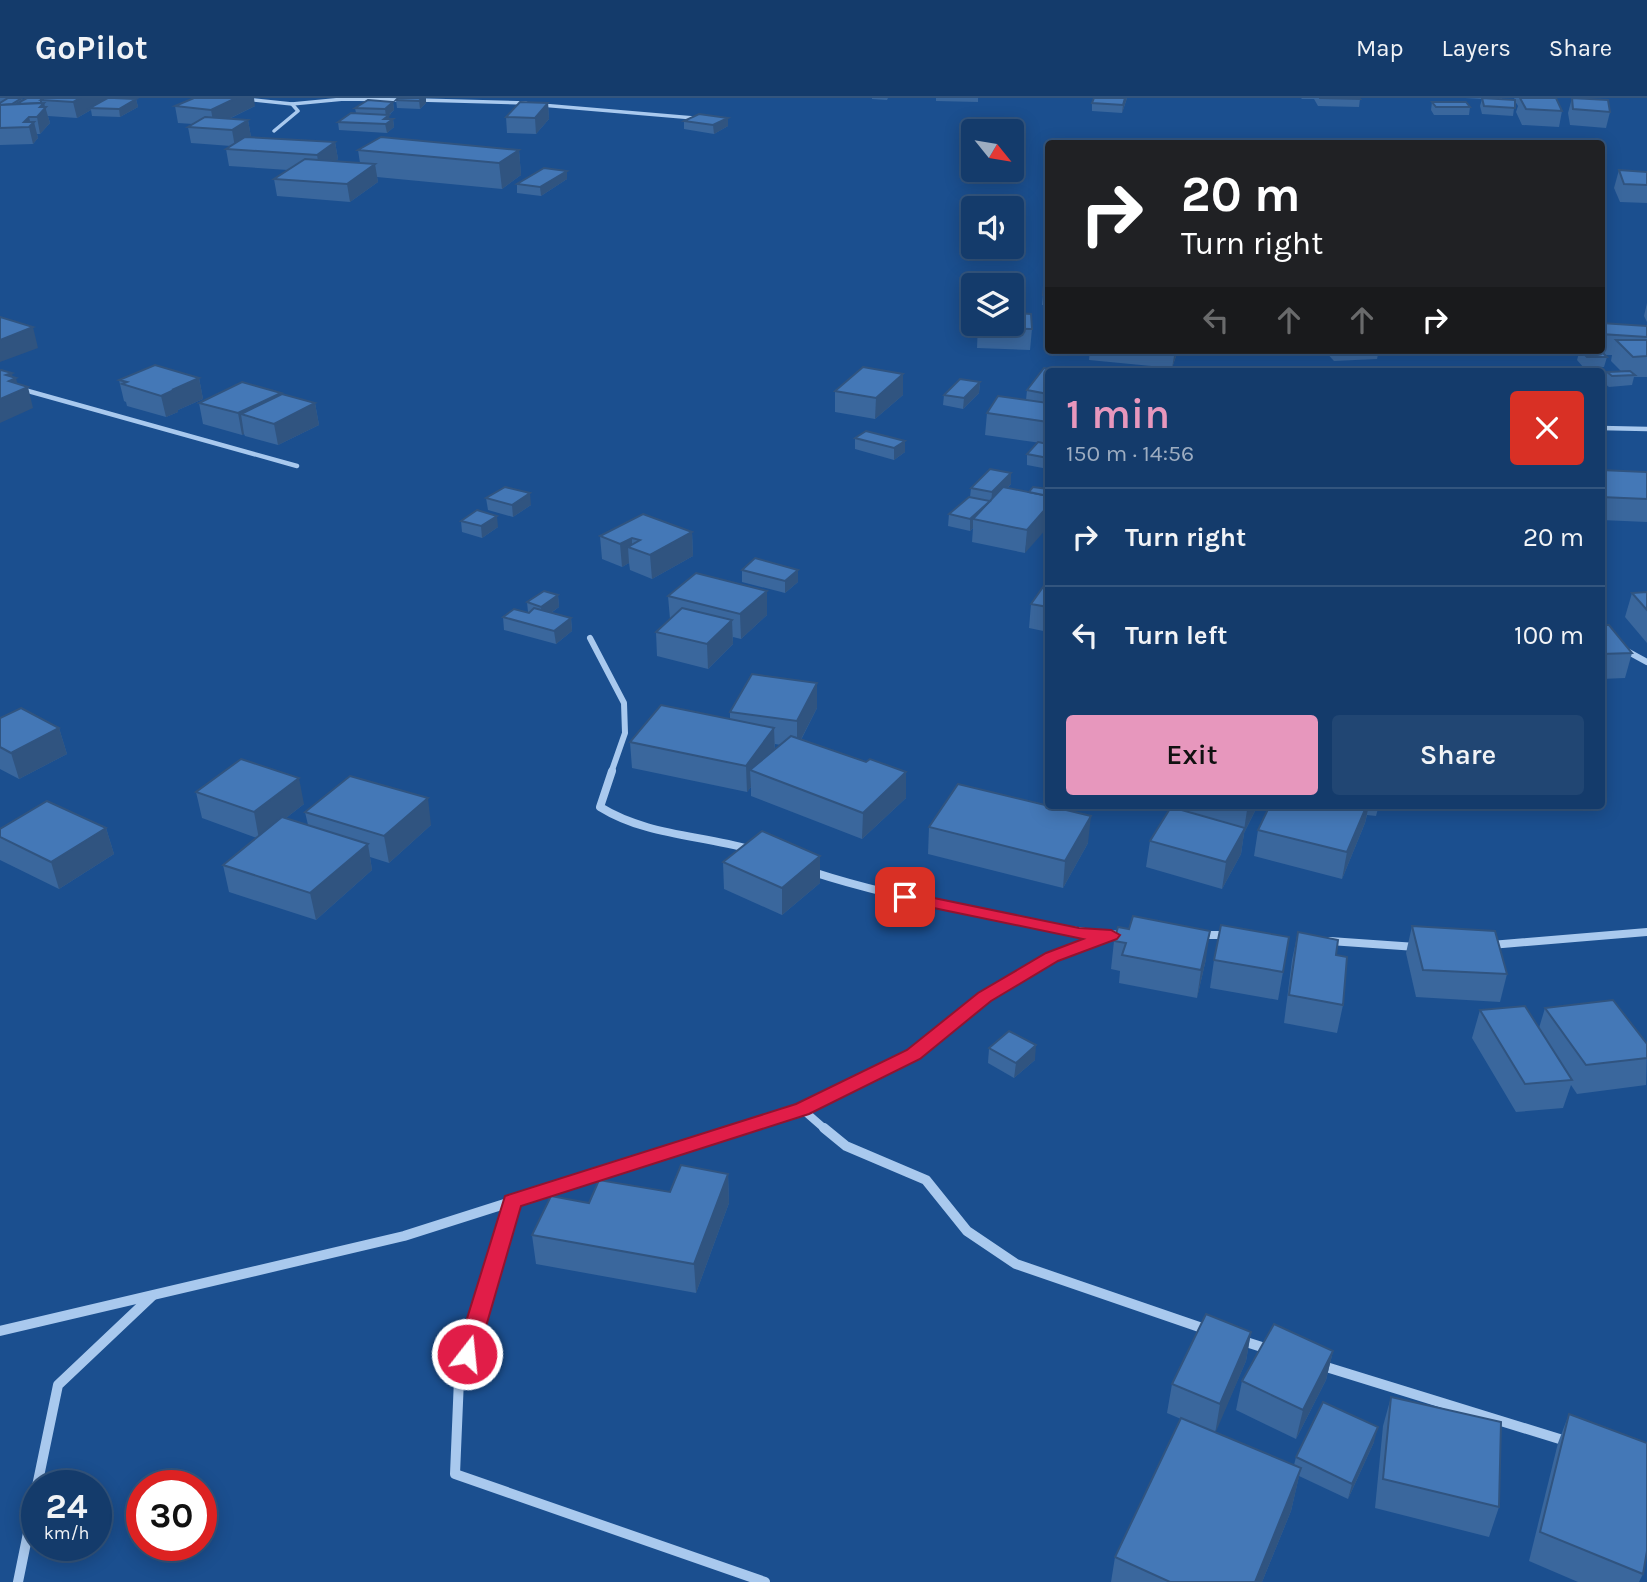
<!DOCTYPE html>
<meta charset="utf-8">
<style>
body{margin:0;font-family:Karla,sans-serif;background:#214673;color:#f1f3f6;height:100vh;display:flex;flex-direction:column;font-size:26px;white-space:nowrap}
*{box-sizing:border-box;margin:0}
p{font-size:23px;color:#9dadc1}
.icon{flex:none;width:38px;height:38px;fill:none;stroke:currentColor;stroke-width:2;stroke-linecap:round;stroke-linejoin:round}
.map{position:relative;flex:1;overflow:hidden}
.side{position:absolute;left:1045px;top:270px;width:560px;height:441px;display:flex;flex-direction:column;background:#143b6b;border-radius:7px;box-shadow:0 4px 18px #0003,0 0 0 2px #33557e}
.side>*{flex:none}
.top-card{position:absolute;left:1045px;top:42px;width:560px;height:214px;border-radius:7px;box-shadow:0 4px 18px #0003,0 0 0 2px #33557e;background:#202124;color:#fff;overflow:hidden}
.needle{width:46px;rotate:120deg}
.tools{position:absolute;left:961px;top:21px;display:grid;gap:14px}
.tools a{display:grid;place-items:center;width:63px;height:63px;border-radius:7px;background:#143b6b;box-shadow:0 4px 18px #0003,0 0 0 2px #33557e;font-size:35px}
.speed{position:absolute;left:21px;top:1372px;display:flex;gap:14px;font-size:35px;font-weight:700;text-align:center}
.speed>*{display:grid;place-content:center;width:91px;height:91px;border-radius:50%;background:#143b6b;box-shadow:0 4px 18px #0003,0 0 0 2px #33557e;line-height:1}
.speed small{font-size:18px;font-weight:400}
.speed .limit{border:10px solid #d22;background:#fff;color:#111}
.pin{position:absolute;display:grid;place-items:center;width:60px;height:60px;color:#fff;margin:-30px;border-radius:14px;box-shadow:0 4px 10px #0006}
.me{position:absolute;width:77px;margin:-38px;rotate:16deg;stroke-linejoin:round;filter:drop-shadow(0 0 5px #0008)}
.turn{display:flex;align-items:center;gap:24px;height:147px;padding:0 21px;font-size:32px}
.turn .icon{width:91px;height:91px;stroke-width:2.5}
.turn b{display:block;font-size:49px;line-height:60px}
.lanes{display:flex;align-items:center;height:66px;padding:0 21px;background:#0003;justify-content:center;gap:35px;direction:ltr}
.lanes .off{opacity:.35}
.round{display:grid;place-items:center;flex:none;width:74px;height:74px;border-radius:7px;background:#214673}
.headline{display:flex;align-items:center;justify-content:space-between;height:119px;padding:0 21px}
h1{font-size:42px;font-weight:600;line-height:52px;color:#e797bd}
.cta{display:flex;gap:14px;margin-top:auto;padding:14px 21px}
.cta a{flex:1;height:80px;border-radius:7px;background:#e797bd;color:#111;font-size:28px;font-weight:600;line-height:80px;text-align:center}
.cta a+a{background:#214673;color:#f1f3f6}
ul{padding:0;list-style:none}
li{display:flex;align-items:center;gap:21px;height:98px;padding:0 21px;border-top:2px solid #33557e}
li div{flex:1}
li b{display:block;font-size:26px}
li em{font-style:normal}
header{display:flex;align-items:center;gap:42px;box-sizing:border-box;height:98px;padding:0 35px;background:#143b6b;border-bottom:2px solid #33557e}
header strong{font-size:33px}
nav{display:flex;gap:38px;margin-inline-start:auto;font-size:24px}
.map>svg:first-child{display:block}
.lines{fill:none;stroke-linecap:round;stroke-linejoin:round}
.minor-far4{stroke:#a9c9ee;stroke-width:3.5}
.minor-far3{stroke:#a9c9ee;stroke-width:4.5}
.minor-far2{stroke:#a9c9ee;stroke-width:6}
.minor-far1{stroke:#a9c9ee;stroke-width:8}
.minor{stroke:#a9c9ee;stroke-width:10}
.wall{fill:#3a679d;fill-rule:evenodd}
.shaded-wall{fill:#305480}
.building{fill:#4478b7;stroke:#305480;stroke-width:2}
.route{fill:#e11d48;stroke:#92132f;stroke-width:2}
</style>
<header>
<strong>GoPilot</strong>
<nav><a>Map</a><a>Layers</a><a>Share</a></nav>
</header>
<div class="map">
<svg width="1647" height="1484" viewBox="0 0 1647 1484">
<rect width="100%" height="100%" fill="#1b4f8f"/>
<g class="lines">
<!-- minor-far4 -->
<g class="minor-far4">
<path d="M244 1 292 6 298 13 274 33"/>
<path d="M419 2 526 5"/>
<path d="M292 6 344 1 403 2"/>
<path d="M541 7 694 20"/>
</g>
<!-- minor-far3 -->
<g class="minor-far3">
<path d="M21 291 297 368"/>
<path d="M1601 330 1647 331"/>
</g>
<!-- minor-far2 -->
<g class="minor-far2">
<path d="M590 540 624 605 625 635 611 675"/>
<path d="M1625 552 1647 564"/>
</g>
<!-- minor-far1 -->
<g class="minor-far1">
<path d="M612 673 600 709C645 737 699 737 749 751"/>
<path d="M813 774C862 790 913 801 964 812 1016 823 1068 835 1122 837"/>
<path d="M1201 837H1227"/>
<path d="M1330 843 1416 849"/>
<path d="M1491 847 1647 834"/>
<path d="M802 1011 826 1032"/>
<path d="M738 1032 802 1011 913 957 985 899 1052 859 1107 839"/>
</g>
<!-- minor -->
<g class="minor">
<path d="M824 1030 846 1048 926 1082 967 1133 1016 1166 1208 1232"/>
<path d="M512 1103 459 1281 455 1376 765 1484"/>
<path d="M0 1233 404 1138 743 1030"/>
<path d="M1243 1243 1268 1251"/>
<path d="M1323 1268 1566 1343"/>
<path d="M37 1388 58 1287 152 1198"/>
<path d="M18 1484 37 1391"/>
</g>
</g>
<!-- wall -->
<g class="wall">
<path d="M0 0H22L23 2 136 1 138 9 120 19 92 18 91 12 77 20 48 18 50 25 40 36H37L38 40 33 46 0 47Z"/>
<path d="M426 0V5L420 11 397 10 396 2Z"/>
<path d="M872 0H888L887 2 872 1Z"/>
<path d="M936 0H978V4L936 3Z"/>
<path d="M1127 0 1122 15 1092 13V5Z"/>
<path d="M1301 0H1359L1360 1 1359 9 1318 8 1314 1H1302Z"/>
<path d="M1465 0H1502V1L1515 2 1514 0H1556L1562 13 1559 29 1522 27 1516 14 1518 8 1515 3 1513 18 1482 16 1480 8 1482 1Z"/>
<path d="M1572 0 1610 14 1606 30 1570 27 1568 15Z"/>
<path d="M393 4 394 12 389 17V21H393L394 29 387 35 339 32 338 24 356 15 355 10Z"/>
<path d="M1432 4 1470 9 1469 17H1434L1431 12Z"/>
<path d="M548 5 549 21 536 36 507 35 506 19Z"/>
<path d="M175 8H255L229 21 248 22 251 39 335 44 338 61 335 63 360 65 358 52H519L521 77 502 91 377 79 378 84 350 104 277 98 274 81 288 72 229 68 226 51 231 48 191 45 188 29 193 26 178 25Z"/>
<path d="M728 20V28L714 36 684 31V23Z"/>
<path d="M1619 72 1647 74V105L1620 104 1614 90Z"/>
<path d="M567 73V81L541 98 517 95V86Z"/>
<path d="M1044 187H1048V207H1042Z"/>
<path d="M1647 205V224L1644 218Z"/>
<path d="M1017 215 1032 231 1030 252 977 250 978 226Z"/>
<path d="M1601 225 1647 228V279H1634L1632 287 1609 289 1604 285 1607 274 1621 273 1611 263 1612 257H1605L1607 259 1604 269 1584 270 1577 262 1579 255 1566 254 1565 252H1601Z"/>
<path d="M1090 252H1178L1172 270 1089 262Z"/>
<path d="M1324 252H1379L1377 261 1334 263Z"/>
<path d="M1048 273V346L985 337 987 315 1026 302 1027 292Z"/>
<path d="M199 280 203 301 178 312V314L166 319 127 308 126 304 124 303 119 282Z"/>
<path d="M980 284 979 295 963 311 943 307 944 297Z"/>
<path d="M835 293 903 297 875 321 835 314Z"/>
<path d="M281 297 315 305 319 327 278 347 245 338 244 336 242 337 203 326 199 305Z"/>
<path d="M855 340 905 343V354L894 362 855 351Z"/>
<path d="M1048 346V371L1027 367V356Z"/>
<path d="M1601 372 1647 375V424L1601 422Z"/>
<path d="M1011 375V386L1007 390 1029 394 1033 389 1025 455 972 444 973 430 970 433 948 428 949 416 970 399 971 390Z"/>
<path d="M486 400 531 407 513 419 488 412Z"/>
<path d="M461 423 498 429 482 440 462 434Z"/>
<path d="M692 434 693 458 652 481 630 472 629 465 622 469 602 461 600 438Z"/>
<path d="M742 472H798V484L785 495 742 484Z"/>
<path d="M1048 482V534L1029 530 1031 506Z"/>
<path d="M1647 494V545L1625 519 1632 495Z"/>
<path d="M558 497 559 509 551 515 571 520 572 533 556 546 504 532 503 519 528 514 527 504Z"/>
<path d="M668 498 767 517 741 541 733 539V546L708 571 657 558 656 534 670 521Z"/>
<path d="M1601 527 1632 555 1625 580 1601 581Z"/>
<path d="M817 585V610L801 642 906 700 862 741 751 698V689L747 694 632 670 630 644 730 621V614ZM775 646 781 647 775 652Z"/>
<path d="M0 620 59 630 67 656 19 681 0 671Z"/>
<path d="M196 694 304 706 286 720 308 727 305 714 431 727 389 765 370 759 372 772 316 822 229 794 223 767 257 740 202 720Z"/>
<path d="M1189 707H1258L1244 735 1241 756 1222 791 1146 769 1150 743 1188 714Z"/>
<path d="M1270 707H1379L1376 718 1367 717 1365 725 1342 781 1254 758 1258 732Z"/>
<path d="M929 729 1088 745 1063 790 928 756Z"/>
<path d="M106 730 114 756 59 791 0 762V731Z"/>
<path d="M723 764 820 785 782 817 724 791Z"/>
<path d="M1412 828 1507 876 1500 904 1416 899 1406 855Z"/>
<path d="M1298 834 1336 857 1343 907 1337 935 1284 925 1292 862Z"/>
<path d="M1114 843 1206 861 1197 900 1119 885 1120 873 1111 871Z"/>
<path d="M1214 862 1283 874 1278 902 1210 890Z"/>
<path d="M1545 910 1647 946 1646 987 1577 996 1571 987 1563 1010 1516 1014 1472 940 1480 912 1539 930Z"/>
<path d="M989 950 1035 962 1014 980 988 965Z"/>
<path d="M728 1076 729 1105 696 1195 536 1166 532 1137 589 1105 670 1094Z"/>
<path d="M1251 1234 1246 1263 1215 1334 1294 1367 1296 1359 1374 1344 1348 1401 1299 1378 1291 1413 1262 1484H1111L1115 1459 1181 1321 1167 1315 1172 1286Z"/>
<path d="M1333 1253 1326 1282 1296 1341 1236 1312 1242 1283Z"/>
<path d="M1391 1299 1499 1409 1489 1439 1375 1410 1383 1328Z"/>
<path d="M1569 1316 1643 1476 1639 1484H1578L1529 1463 1558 1345Z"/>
</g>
<!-- shaded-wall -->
<g class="shaded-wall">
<path d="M80 0H114L90 10 91 12 77 20 73 4Z"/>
<path d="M236 0H254L255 8 214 28 211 12Z"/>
<path d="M422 0H426V5L420 11 419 3Z"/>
<path d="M1125 0H1127L1122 15 1123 7Z"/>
<path d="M136 1 138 9 120 19 119 11Z"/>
<path d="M393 4 394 12 387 18 389 17 390 23 393 21 394 29 387 35 384 21 386 19 385 11Z"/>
<path d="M44 5 50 25 40 36 37 19 34 18Z"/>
<path d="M548 5 549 21 536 36 535 20Z"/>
<path d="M29 19 31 27 34 24 38 40 33 46 29 29 24 24Z"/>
<path d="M728 20V28L714 36 713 27Z"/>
<path d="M248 22 251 39 235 49 232 32Z"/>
<path d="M335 44 338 61 320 74 317 57Z"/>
<path d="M519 52 521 77 502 91 499 65Z"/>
<path d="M375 66 378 84 350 104 347 86Z"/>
<path d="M567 73V81L541 98 540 89Z"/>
<path d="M33 229 38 250 0 264V242Z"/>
<path d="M1175 252H1178L1172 270Z"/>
<path d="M12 275 13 281 16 280 19 293 28 289 33 310 0 325V301L6 277Z"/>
<path d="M903 276V297L875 321 876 300Z"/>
<path d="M199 280 203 301 178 312V314L166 319 161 298 172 292Z"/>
<path d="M980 284 979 295 963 311 964 300Z"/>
<path d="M281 295 284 316H241L244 336 242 337 238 315Z"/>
<path d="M315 305 319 327 278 347 274 326Z"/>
<path d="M905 343V354L894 362V350Z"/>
<path d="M1011 375V386L991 406 992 394Z"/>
<path d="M530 395 531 407 513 419 512 407Z"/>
<path d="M990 403 973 421V430L970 433V421Z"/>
<path d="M1048 408V429L1025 455 1027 432Z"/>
<path d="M497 418 498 429 482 440 481 428Z"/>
<path d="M692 434 693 458 652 481 650 457Z"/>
<path d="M632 440V450L628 449 629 465 622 469 620 446Z"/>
<path d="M798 472V484L785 495V483Z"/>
<path d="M767 493V517L741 541 740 516Z"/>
<path d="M558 497 559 509 542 521 541 509Z"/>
<path d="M571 520 572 533 556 546 554 533Z"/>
<path d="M732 522 733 546 708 571 707 546Z"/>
<path d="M817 585V610L797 649V623Z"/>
<path d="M59 630 67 656 19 681 11 655Z"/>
<path d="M774 630 775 655 750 672 751 689 747 694 746 668Z"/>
<path d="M906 674V700L862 741 863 715Z"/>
<path d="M299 680 304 706 259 741 254 714Z"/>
<path d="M428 700 431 727 389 765 384 738Z"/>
<path d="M1249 707H1258L1244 735 1241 756 1222 791 1226 764 1244 732 1247 712Z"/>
<path d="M1367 707H1369L1365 725 1342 781 1347 754Z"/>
<path d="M1091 718 1088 745 1063 790 1065 763Z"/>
<path d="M106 730 114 756 59 791 51 764Z"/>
<path d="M368 746 372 772 316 822 310 795Z"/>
<path d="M820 758V785L782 817V790Z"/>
<path d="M1210 833 1206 861 1197 900 1201 872Z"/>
<path d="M1036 947 1035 962 1014 980 1016 965Z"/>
<path d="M728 1076 729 1105 696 1195 694 1166Z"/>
<path d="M1251 1234 1246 1263 1215 1336 1220 1306Z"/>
<path d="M1333 1253 1326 1282 1296 1341 1303 1312Z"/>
<path d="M1378 1329 1374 1344 1348 1401 1352 1386Z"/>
<path d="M1301 1370 1291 1413 1262 1484H1255Z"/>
</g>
<!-- building -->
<g class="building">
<path d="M8 0H22L12 6 0 7V5Z"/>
<path d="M27 0H44L41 2V5H40L16 6Z"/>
<path d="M44 0H80L73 4 41 2Z"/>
<path d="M108 0H114L136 1 119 11 90 10Z"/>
<path d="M194 0H236L211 12 175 8Z"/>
<path d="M398 0H422L419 3 396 2Z"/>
<path d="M1094 0H1125L1123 7 1092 5Z"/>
<path d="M1319 0H1359L1360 1Z"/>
<path d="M1482 0 1515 2V10L1484 8Z"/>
<path d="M1520 0H1556L1562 13 1526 11Z"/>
<path d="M1572 0 1608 2 1610 14 1573 11Z"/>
<path d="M368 2 393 4 385 11 355 10Z"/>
<path d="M520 4 548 5 535 20 506 19Z"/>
<path d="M1432 4H1466L1470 9H1436Z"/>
<path d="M44 5 40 9H46L37 19H29L24 24H34L29 29 0 30V7Z"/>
<path d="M351 15 389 17 384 21H393L386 26 338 24Z"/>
<path d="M699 16 728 20 713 27 684 23Z"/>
<path d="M205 19 248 22 232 32 188 29Z"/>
<path d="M245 39 335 44 317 57 226 51Z"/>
<path d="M381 39 519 52 499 65 358 52Z"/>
<path d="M305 61 375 66 347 86 274 81Z"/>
<path d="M544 70 567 73 540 89 517 86Z"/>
<path d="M1619 72 1647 74V87L1624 86Z"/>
<path d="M1044 187H1048V197H1043Z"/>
<path d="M1012 212H1017V215L1031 216 1032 231 978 230V226H1012Z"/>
<path d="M0 219 33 229 0 242Z"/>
<path d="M1601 225 1647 228V239L1601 236Z"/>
<path d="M1616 242H1647V258L1633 259Z"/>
<path d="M1580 252H1600L1607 259H1587Z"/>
<path d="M155 267 199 280 172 292H174L161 298 122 286 127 284 119 282Z"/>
<path d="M863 269 903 276 876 300 835 293Z"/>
<path d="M1044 270 1064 273H1048V296L1027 292Z"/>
<path d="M1 272 12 275 6 277 16 280 9 283 28 289 0 301V273Z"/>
<path d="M1630 273 1635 277 1612 278 1607 274Z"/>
<path d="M960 281 980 284 964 300 944 297Z"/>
<path d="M242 284 281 295 238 315 199 305Z"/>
<path d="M282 296 315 305 274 326 241 316Z"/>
<path d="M998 298 1048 305V324L987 315Z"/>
<path d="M866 333 905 343 894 350 855 340Z"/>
<path d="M1038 344 1048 346V360L1027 356Z"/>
<path d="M990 371 1011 375 992 394 971 390Z"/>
<path d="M1601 372 1646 374 1647 375V401L1601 399Z"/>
<path d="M505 389 530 395 512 407 486 400Z"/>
<path d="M1003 389 1048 398V408L1027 432 973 421Z"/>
<path d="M1033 389 1048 391V398L1029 394Z"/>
<path d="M969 399 990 403 970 421 949 416Z"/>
<path d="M477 412 497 418 481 428 461 423Z"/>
<path d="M643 416 692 434 650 457 628 449 640 442 632 440 620 446 600 438Z"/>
<path d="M755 460 798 472 785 483 742 472Z"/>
<path d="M696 475 767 493 740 516 668 498Z"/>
<path d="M1048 482V509L1031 506Z"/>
<path d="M544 493 558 497 541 509 527 504Z"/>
<path d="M1647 494V512L1632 495Z"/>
<path d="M534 510 571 520 554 533 503 519 514 511 529 515Z"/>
<path d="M682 510 732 522 707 546 656 534Z"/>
<path d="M1601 527H1609L1632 555 1601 556Z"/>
<path d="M752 576 817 585 797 623 730 614Z"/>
<path d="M661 607 774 630 746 668 630 644Z"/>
<path d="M21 610 59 630 11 655 0 649V620Z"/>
<path d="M791 638 866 664 870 661 906 674 863 715 750 672Z"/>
<path d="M241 661 299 680 254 714 196 694Z"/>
<path d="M350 678 428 700 384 738 305 714Z"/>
<path d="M958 686 1091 718 1065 763 929 729Z"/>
<path d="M47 703 106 730 51 764 0 739V731Z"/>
<path d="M1228 707H1249L1247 712Z"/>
<path d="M1270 707H1367L1347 754 1258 732Z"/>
<path d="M1171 709 1245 730 1226 764 1150 743Z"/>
<path d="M282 719 368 746 310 795 223 767Z"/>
<path d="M762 733 820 758 782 790 723 764Z"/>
<path d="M1133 818 1210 833 1201 872 1122 857 1126 845 1114 843 1118 829 1129 831Z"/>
<path d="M1221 827 1289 839 1283 874 1214 862Z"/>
<path d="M1412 828 1495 833 1507 876 1423 872Z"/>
<path d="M1298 834 1338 842 1336 857 1347 859 1343 907 1289 897Z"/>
<path d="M1613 902 1647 946V960L1586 967 1545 910Z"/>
<path d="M1525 908 1572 982 1525 986 1480 912Z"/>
<path d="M1009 933 1036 947 1016 965 989 950Z"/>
<path d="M681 1067 728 1076 694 1166 532 1137 551 1098 589 1105 599 1082 670 1094Z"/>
<path d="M1206 1216 1251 1234 1220 1306 1172 1286Z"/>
<path d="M1274 1226 1333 1253 1303 1312 1242 1283Z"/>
<path d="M1391 1299 1501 1324 1499 1409 1383 1381Z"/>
<path d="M1323 1304 1378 1329 1352 1386 1296 1359Z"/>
<path d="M1569 1316 1647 1345V1453L1643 1476 1540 1434Z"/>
<path d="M1181 1320 1301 1370 1255 1484H1170L1115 1459Z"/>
</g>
<!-- route -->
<path class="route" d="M905 794 1079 830 1111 832 1120 837 1117 841 1058 863 991 903 920 961 809 1016 521 1108 478 1256 474 1262 467 1264 459 1262 456 1256 505 1098 796 1006 907 952 978 895 1046 855 1083 841 900 803 897 799 900 796Z"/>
</svg>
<div class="tools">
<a><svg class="needle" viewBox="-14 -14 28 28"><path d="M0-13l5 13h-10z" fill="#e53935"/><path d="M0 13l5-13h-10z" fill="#9dadc1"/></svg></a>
<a><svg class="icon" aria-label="sound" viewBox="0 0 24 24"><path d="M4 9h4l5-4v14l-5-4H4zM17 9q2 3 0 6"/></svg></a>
<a><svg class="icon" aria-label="layers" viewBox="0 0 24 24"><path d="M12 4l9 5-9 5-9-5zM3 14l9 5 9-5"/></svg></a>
</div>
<div class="speed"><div>24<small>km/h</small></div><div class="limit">30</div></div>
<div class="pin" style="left:905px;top:799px;background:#d93025"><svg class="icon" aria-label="arrive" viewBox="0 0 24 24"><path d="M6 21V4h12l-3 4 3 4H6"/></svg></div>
<svg class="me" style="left:467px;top:1256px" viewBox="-20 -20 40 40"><circle r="17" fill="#e11d48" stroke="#fff" stroke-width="3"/><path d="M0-11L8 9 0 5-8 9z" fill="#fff"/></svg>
<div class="top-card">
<div class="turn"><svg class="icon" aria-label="right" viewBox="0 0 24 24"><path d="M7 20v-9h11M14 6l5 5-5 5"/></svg><div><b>20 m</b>Turn right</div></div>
<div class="lanes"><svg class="icon off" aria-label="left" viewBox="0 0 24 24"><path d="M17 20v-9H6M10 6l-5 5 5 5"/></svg><svg class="icon off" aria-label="ahead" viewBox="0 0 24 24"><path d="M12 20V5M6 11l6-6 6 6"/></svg><svg class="icon off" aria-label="ahead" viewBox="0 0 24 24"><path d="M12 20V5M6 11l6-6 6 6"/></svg><svg class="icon" aria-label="right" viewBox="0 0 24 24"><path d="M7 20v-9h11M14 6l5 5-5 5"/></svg></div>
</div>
<section class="side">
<div class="headline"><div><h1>1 min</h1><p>150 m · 14:56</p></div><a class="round" style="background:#d93025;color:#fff"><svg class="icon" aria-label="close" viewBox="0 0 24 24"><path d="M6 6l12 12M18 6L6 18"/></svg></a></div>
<ul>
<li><svg class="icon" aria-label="right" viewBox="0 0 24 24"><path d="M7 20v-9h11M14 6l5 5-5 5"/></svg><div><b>Turn right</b></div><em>20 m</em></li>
<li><svg class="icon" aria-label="left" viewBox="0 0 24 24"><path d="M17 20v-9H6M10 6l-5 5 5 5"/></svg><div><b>Turn left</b></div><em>100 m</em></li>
</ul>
<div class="cta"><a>Exit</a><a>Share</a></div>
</section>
</div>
